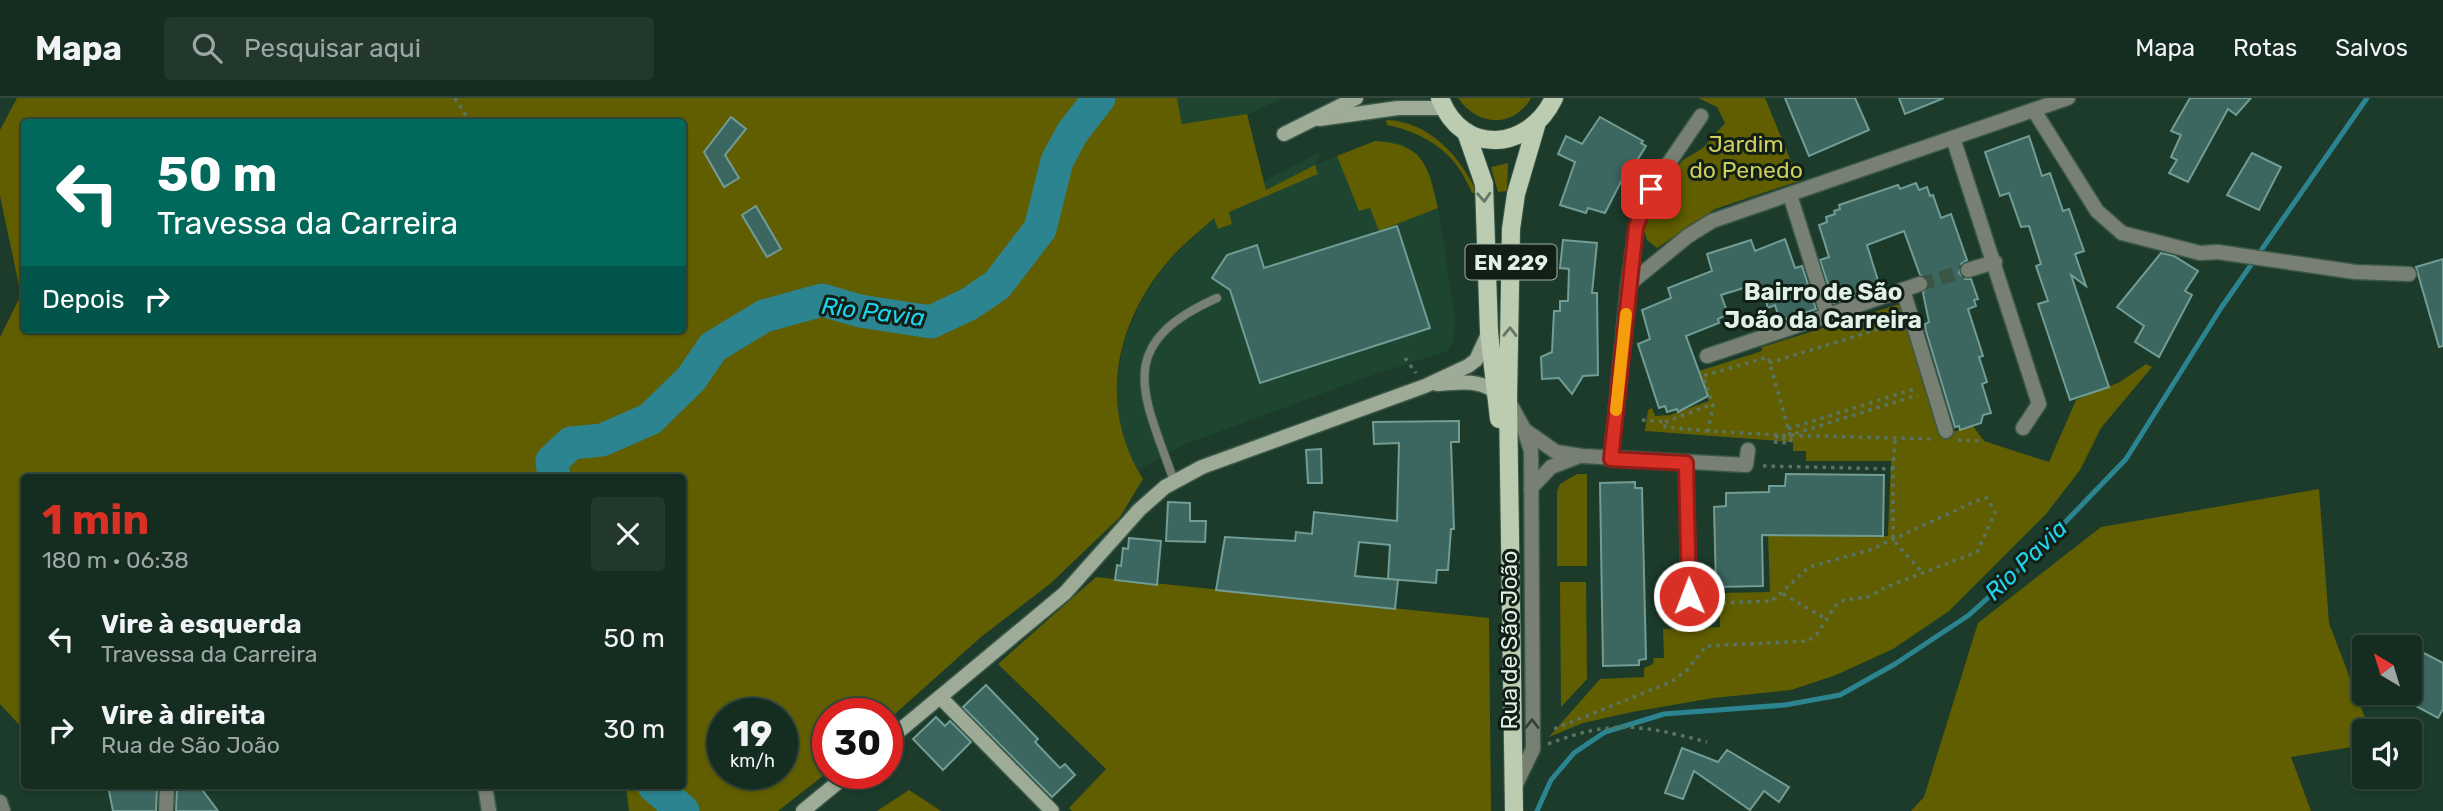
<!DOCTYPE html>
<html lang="pt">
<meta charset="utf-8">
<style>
body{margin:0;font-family:Rubik,sans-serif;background:#22382d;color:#f1f3f6;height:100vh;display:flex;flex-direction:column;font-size:26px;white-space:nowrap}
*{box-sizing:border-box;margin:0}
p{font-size:23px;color:#9da7a5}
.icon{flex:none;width:38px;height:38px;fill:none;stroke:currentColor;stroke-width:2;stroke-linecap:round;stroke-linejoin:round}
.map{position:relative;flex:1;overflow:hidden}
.panel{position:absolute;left:21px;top:376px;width:665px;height:315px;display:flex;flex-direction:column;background:#152c20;border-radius:7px;box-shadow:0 2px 5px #0004,0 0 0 2px #34483e}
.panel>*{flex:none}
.top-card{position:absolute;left:21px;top:21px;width:665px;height:214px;border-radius:7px;box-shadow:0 2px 5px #0004,0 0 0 2px #34483e;background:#00695c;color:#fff;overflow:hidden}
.needle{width:46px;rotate:322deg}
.controls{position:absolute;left:2352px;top:537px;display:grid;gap:14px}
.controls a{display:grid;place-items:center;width:70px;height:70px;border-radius:7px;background:#152c20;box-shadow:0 2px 5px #0004,0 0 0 2px #34483e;font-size:35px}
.speed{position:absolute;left:707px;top:600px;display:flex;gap:14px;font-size:35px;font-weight:700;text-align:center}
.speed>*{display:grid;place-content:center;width:91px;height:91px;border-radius:50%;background:#152c20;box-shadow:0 2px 5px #0004,0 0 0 2px #34483e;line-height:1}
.speed small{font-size:18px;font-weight:400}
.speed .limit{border:10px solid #d22;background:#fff;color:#111}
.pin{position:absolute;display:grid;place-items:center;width:60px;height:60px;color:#fff;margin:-30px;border-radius:14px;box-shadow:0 4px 10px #0006}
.me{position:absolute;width:77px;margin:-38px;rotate:359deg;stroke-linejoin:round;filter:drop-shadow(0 0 5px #0008)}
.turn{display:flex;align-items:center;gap:24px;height:147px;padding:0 21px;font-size:32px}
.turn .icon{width:91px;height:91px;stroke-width:2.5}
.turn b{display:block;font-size:49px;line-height:60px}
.then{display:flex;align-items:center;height:66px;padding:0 21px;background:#0003;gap:14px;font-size:26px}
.round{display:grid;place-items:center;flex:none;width:74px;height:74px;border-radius:7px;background:#22382d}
.overview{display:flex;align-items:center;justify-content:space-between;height:119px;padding:0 21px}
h1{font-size:42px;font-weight:700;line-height:52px;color:#d93025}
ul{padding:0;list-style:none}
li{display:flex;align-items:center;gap:21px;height:91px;padding:0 21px}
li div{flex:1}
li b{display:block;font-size:26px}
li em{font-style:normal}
header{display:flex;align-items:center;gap:42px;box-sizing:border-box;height:98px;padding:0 35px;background:#152c20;border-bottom:2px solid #34483e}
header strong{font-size:33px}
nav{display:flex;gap:38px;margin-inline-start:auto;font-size:24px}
.search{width:490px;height:63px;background:#22382d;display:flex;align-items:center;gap:18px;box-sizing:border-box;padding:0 24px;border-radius:7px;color:#9da7a5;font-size:26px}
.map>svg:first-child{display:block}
.built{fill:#1d4530}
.green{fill:#605e00;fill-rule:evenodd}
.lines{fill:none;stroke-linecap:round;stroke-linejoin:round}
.stream{stroke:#2c8491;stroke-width:5}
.river{stroke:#2c8491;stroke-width:33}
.building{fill:#3c6761;stroke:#719d96;stroke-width:2;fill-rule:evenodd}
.street-tunnel{stroke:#395647;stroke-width:14;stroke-dasharray:14 7;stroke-linecap:butt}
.lane-casing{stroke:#3b5849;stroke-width:10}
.street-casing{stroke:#3b5849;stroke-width:17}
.secondary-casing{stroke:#3b5849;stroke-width:17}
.primary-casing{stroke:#3b5849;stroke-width:20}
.path{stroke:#597465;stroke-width:3.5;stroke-dasharray:3.5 5;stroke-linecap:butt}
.lane{stroke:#788073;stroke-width:8}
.street{stroke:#788073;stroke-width:14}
.secondary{stroke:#9eab96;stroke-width:14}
.primary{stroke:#bbccb1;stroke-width:18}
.oneway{stroke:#667664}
.oneway2{stroke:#354137}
.route-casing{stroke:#8d1f18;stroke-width:18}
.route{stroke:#d93025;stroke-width:12}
.slow{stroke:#f59e0b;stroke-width:12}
.labels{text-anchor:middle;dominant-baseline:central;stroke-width:6;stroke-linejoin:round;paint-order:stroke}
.shield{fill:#111f17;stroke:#a2b3a9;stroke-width:2}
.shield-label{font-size:21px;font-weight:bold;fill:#e0f2e7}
.park-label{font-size:23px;fill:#cecd5d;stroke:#111f17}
.street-label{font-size:23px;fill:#e0f2e7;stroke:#111f17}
.neighbourhood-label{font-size:24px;font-weight:bold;fill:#e0f2e7;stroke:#111f17}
.water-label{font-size:24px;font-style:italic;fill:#1fd5ed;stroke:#111f17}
</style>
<header>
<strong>Mapa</strong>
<div class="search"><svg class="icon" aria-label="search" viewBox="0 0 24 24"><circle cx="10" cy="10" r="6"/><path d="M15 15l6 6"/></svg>Pesquisar aqui</div>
<nav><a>Mapa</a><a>Rotas</a><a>Salvos</a></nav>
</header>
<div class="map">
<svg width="2443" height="713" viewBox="0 0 2443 713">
<rect width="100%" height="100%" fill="#1c3b2b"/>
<!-- built -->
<path class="built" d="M1177 0H1283L1247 17 1263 83 1321 54 1316 67 1375 43 1400 44 1413 53 1431 79 1438 110 1455 218 1454 242 1447 253 1370 278 1183 347 1138 372 1125 346 1116 313V284L1124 243 1143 199 1170 161 1214 120 1182 26Z"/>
<!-- green -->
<g class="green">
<path d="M17 0H1177L1182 26 1247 16 1266 92 1315 67 1318 76 1229 114 1232 126 1218 131 1214 120C1199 134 1183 146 1170 161 1115 224 1097 308 1143 381L1120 419 1051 485 981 539 887 623V616H828V674L778 713H629L626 688H682V380H24V632L0 606V239L21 197 0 98V32ZM24 24H682V231H24ZM723 616H782V676H723Z"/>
<path d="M1458 0H1531C1513 31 1477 28 1458 0Z"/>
<path d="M1698 0H1765L1799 83 1715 111 1657 150 1647 142 1643 130 1662 86 1683 62 1703 50 1725 25 1717 9Z"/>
<path d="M1386 22C1429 23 1461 59 1477 95H1472C1456 55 1428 36 1387 27Z"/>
<path d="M1375 43C1424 46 1428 67 1438 110L1379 133 1370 110 1359 113 1337 58Z"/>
<path d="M1508 65 1507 93 1498 94 1491 69Z"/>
<path d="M1903 205 1942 337 1973 328 1984 343 2049 364 2076 302 2120 284 2146 266 2152 269 2101 330 2080 372 2046 416 1949 513 1893 551 1836 577 1791 592 1713 600 1632 614 1583 625 1549 639 1600 581 1644 579V570L1653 566 1654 560H1664L1663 531 1720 529V495L1770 494 1768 437 1888 438 1891 363H1806V353H1793V344L1645 333 1648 312 1652 310 1655 318 1670 317 1709 303 1699 273 1762 253V249Z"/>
<path d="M1577 376H1587V468H1557V393L1560 386Z"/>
<path d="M2319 391 2329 525 2370 633 2364 634V647L2291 659 2311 713H1911L1924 699 1978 525 2101 429Z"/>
<path d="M1096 479 1489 520 1491 713H1072L1069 710 1106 671 998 566Z"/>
<path d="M1560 484H1586L1587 581 1561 609Z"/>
<path d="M909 692 941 713H877Z"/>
</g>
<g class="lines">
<!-- stream -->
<path class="stream" d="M1537 713 1551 682 1574 655 1605 634 1664 616 1785 607 1840 597 1895 566 1969 517 2023 468 2126 361 2221 210 2367 0"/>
<!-- river -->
<g class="river">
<path d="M554 380 552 363 571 345 602 342 650 321 691 281 713 249 764 218 822 202 860 213 931 224 969 206 997 187 1040 131 1057 63 1072 35 1099 0"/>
<path d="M654 688 683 713"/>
</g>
</g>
<!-- building -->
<g class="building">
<path d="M1785 0H1855L1869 32 1809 58Z"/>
<path d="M1899 0H1944L1905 16Z"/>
<path d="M2190 0H2251L2236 17 2228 11 2188 84 2169 75 2177 62 2171 59 2181 37 2171 33Z"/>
<path d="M731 19 746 31 725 57 739 80 724 89 704 54Z"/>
<path d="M1600 19 1643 43 1641 45 1646 48 1631 72 1628 70 1605 115 1588 110 1586 115 1560 107 1575 64 1558 56 1566 38 1582 46Z"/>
<path d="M2029 38 2042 78 2050 75 2063 113 2069 111 2084 153 2075 156 2086 188 2071 177 2109 289 2070 302 2038 206 2048 203 2036 168 2041 166 2029 128 2021 129 2009 95 2000 98 1985 54Z"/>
<path d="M2252 55 2281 69 2259 112 2227 97Z"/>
<path d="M1916 85 1919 92 1927 89 1930 98 1933 97 1941 120 1951 116 1967 162 1961 166 1959 175 1965 181H1971L1978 201 1974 202 1976 208 1968 211 1983 258 1979 259 1987 284 1982 286 1991 315 1983 317 1981 325 1960 332 1959 328 1955 329 1926 233 1925 226 1929 224 1923 195 1929 184 1920 177 1904 133 1867 147 1880 189 1834 205 1820 162 1829 159 1819 127 1827 124 1826 119 1835 116 1834 113 1840 111 1839 107 1898 87 1900 91Z"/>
<path d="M756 108 781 151 767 159 742 117Z"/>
<path d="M1397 128 1430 230 1260 285 1230 192 1212 180 1227 157 1257 147 1264 170Z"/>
<path d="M1785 141 1795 170 1802 168 1816 211 1780 223 1775 207 1768 210 1760 185 1721 197 1728 216 1718 221 1719 225 1686 238 1708 298 1678 314 1677 311 1667 314 1665 308 1659 310 1638 246 1650 241 1642 212 1671 200 1668 190 1712 173 1707 156 1751 142 1755 153Z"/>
<path d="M1563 142 1597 145 1592 195H1597L1598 277 1583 278 1572 296 1559 280 1542 281 1541 259 1552 254 1554 213H1560V203H1568L1569 171 1560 170Z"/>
<path d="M2161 155 2174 158 2198 173 2185 193 2192 197 2159 259 2135 244 2144 228 2117 209Z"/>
<path d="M2443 161V248L2439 249 2416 169Z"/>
<path d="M1459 323V344H1451L1454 431H1451L1448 472H1437L1436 485 1389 481 1398 482 1395 511 1216 492 1225 439 1295 443 1296 434 1312 436 1314 414 1397 423 1399 345 1374 346 1373 324ZM1359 444 1390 447 1388 481 1355 478Z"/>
<path d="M1321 351 1322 385H1308L1306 352Z"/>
<path d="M1786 376 1884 377 1883 438 1762 437 1763 488 1716 489 1714 409 1726 408V395L1769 394V388H1785Z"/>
<path d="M1635 384V390H1642L1646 561 1639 562V567L1603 568 1600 385Z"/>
<path d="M1168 404 1190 405V423H1206L1205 444 1166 443Z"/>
<path d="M1129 440 1161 443 1157 487 1115 482 1117 467 1121 468 1123 450 1128 451Z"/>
<path d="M2414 550 2443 565V611L2438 620 2410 605V558Z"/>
<path d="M986 587 1038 641 1035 644 1060 670 1065 666 1075 677 1052 699 963 609Z"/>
<path d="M936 619 945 628 950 623 971 644 943 672 913 641Z"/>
<path d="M1682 650 1718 664 1727 652 1789 689 1779 704 1764 693 1750 712 1694 673 1683 701 1665 695Z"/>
<path d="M108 688H157L156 713H113Z"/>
<path d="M177 688 200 689 218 713H176Z"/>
</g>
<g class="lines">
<!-- street-tunnel -->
<path class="street-tunnel" d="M1920 186 1968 172"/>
<defs>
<path id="lane" d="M1174 383C1144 297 1111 247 1217 200"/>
<g id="street">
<path d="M2035 14 2097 113 2122 135 2200 155 2218 154 2355 174 2409 176"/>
<path d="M1953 40 2039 306 2023 330"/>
<path d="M1790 97 1828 218"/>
<path d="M1968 172 1995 164"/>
<path d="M1628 187 1636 129 1651 91 1701 18"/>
<path d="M1903 192 1946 333"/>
<path d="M1707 258 1920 186"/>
<path d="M1509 304 1524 331 1531 353 1533 651 1514 690"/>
<path d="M1526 333 1556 354 1582 358 1746 367 1748 352"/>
<path d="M1611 361 1628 187 1688 138 1712 123 2068 0"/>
<path d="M1686 364 1689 497H1706"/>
<path d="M1531 390 1551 369 1577 359"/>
<path d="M485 688 489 713"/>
<path d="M0 704 3 713"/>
<path d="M166 713 167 688"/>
</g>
<g id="secondary">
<path d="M1319 21 1398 10H1443"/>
<path d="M1284 36 1356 0"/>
<path d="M1437 286C1457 285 1475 281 1493 292L1496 301"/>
<path d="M940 599 1052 713"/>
<path d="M887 643 1065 495 1139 412 1165 389 1202 369 1425 288 1468 268 1476 262 1489 234"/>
<path d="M803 713 848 676"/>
</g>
<g id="primary">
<path d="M1440 0C1462 59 1529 53 1554 0"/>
<path d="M1466 34 1484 86 1489 234 1499 321"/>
<path d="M1514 713 1508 303 1511 131 1516 96 1536 28"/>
</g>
</defs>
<!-- lane casing -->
<use href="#lane" class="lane-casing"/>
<!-- street casing -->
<use href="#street" class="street-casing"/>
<!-- secondary casing -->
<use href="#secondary" class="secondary-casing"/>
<!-- primary casing -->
<use href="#primary" class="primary-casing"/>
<!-- path -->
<g class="path">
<path d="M455 0 470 24"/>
<path d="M1405 260 1416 275"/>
<path d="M1769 265 1898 225"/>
<path d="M1642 322 1665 324V329L1708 333"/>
<path d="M1665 324 1713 306"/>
<path d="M1788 331 1917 290"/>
<path d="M1777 337 1708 333 1713 308 1703 278 1768 259 1790 337 1918 297"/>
<path d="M1958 342 1984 343"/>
<path d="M1774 344 1790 345 1791 341 1777 340V337L1932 341"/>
<path d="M1763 368 1893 371V442L1922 474"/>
<path d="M1893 371 1895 342"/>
<path d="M1783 496 1826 521"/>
<path d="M1554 631 1671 584 1688 571 1706 548 1808 543 1817 536 1836 507 1844 502 1868 499 1886 489 1977 454 1995 414 1987 400 1976 403 1870 452 1809 469 1772 503 1720 505"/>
<path d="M1548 646C1613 621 1642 627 1707 644"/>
</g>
<!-- lane -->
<use href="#lane" class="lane"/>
<!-- street -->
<use href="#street" class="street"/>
<!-- secondary -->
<use href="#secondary" class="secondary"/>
<!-- primary -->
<use href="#primary" class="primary"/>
</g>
<!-- one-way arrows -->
<defs><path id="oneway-chevron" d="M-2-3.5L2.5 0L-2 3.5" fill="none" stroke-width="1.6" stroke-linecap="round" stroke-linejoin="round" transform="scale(1.75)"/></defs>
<g class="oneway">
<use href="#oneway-chevron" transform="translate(1484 99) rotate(87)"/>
<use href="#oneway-chevron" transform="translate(1510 234) rotate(-89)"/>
</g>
<use class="oneway2" href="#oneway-chevron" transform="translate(1532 626) rotate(-90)"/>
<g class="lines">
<defs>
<path id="route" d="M1651 91 1636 129 1611 361 1686 365 1689 498"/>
</defs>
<!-- route casing -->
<use href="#route" class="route-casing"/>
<!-- route -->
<use href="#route" class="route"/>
<!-- slow -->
<path class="slow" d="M1616 312 1626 216"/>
</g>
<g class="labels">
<!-- shield labels -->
<rect class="shield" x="1465.5" y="146.5" width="91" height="35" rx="5"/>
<g class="shield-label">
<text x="1511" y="164">EN 229</text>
</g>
<!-- park labels -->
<g class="park-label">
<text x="1746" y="46">Jardim<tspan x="1746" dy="26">do Penedo</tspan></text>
</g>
<!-- street labels -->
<g class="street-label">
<text transform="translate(1509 542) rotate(-90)">Rua de São João</text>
</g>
<!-- neighbourhood labels -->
<g class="neighbourhood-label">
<text x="1823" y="194">Bairro de São<tspan x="1823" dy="28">João da Carreira</tspan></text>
</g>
<!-- water labels -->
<g class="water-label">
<text transform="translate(873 214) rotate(7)">Rio Pavia</text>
<text transform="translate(2026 462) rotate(-44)">Rio Pavia</text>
</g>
</g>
</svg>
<div class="controls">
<a><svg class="needle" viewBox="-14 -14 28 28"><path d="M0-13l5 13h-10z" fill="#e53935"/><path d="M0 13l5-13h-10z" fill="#9da7a5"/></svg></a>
<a><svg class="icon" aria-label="sound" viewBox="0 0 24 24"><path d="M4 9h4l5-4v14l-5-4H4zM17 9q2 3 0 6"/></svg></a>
</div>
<div class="speed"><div>19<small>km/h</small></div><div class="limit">30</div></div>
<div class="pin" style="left:1651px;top:91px;background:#d93025"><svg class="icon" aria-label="arrive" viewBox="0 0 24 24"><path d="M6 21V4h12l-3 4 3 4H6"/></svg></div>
<svg class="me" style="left:1689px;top:498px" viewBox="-20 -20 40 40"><circle r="17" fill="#d93025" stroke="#fff" stroke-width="3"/><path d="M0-11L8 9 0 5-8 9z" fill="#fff"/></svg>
<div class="top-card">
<div class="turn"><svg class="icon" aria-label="left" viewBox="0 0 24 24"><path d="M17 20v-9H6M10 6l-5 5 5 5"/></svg><div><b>50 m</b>Travessa da Carreira</div></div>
<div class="then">Depois<svg class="icon" aria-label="right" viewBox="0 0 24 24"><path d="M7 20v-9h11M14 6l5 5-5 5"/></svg></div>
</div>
<section class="panel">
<div class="overview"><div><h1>1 min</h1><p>180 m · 06:38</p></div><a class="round"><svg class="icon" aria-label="close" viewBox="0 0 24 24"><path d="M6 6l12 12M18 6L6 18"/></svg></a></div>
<ul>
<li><svg class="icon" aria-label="left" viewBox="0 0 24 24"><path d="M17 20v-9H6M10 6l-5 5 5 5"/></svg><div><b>Vire à esquerda</b><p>Travessa da Carreira</p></div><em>50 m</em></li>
<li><svg class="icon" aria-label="right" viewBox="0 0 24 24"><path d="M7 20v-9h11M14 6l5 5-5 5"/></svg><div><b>Vire à direita</b><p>Rua de São João</p></div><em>30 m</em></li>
</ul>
</section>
</div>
